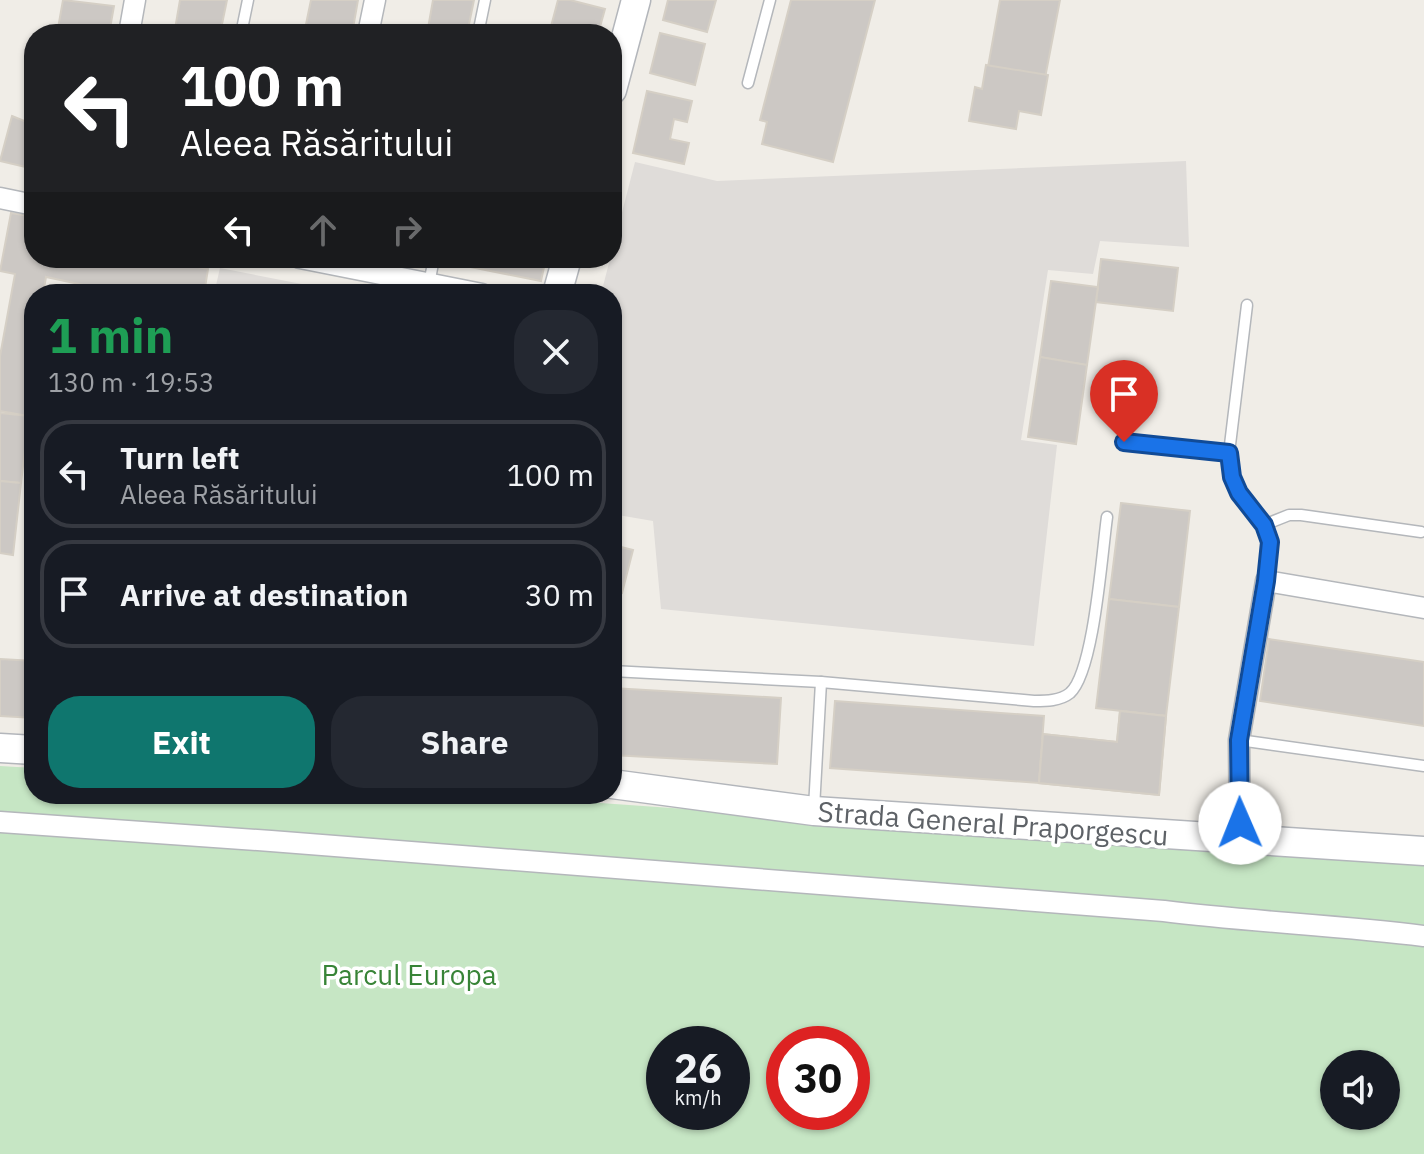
<!DOCTYPE html>
<meta charset="utf-8">
<style>
body{margin:0;font-family:"IBM Plex Sans",sans-serif;background:#242831;color:#f1f3f6;height:100vh;display:flex;flex-direction:column;font-size:30px;white-space:nowrap}
*{box-sizing:border-box;margin:0}
p{font-size:26px;color:#9ea1a6}
.icon{flex:none;width:44px;height:44px;fill:none;stroke:currentColor;stroke-width:2;stroke-linecap:round;stroke-linejoin:round}
.map{position:relative;flex:1;overflow:hidden}
.details{position:absolute;left:24px;top:284px;width:598px;height:520px;display:flex;flex-direction:column;background:#171b24;border-radius:32px;box-shadow:0 2px 6px #0004}
.details>*{flex:none}
.guide{position:absolute;left:24px;top:24px;width:598px;height:244px;border-radius:32px;box-shadow:0 2px 6px #0004;background:#202124;color:#fff;overflow:hidden}
.buttons{position:absolute;left:1320px;top:1050px;display:grid;gap:16px}
.buttons a{display:grid;place-items:center;width:80px;height:80px;border-radius:50%;background:#171b24;box-shadow:0 2px 6px #0004;font-size:40px}
.speed{position:absolute;left:646px;top:1026px;display:flex;gap:16px;font-size:40px;font-weight:700;text-align:center}
.speed>*{display:grid;place-content:center;width:104px;height:104px;border-radius:50%;background:#171b24;box-shadow:0 2px 6px #0004;line-height:1}
.speed small{font-size:20px;font-weight:400}
.speed .limit{border:12px solid #d22;background:#fff;color:#111}
.pin{position:absolute;display:grid;place-items:center;width:68px;height:68px;color:#fff;margin:-82px -34px;border-radius:50% 50% 50% 0;rotate:-45deg;box-shadow:0 0 8px #0007}
.pin .icon{rotate:45deg}
.me{position:absolute;width:88px;margin:-44px;rotate:359deg;stroke-linejoin:round;filter:drop-shadow(0 0 6px #0008)}
.turn{display:flex;align-items:center;gap:28px;height:168px;padding:0 24px;font-size:36px}
.turn .icon{width:104px;height:104px;stroke-width:2.5}
.turn b{display:block;font-size:56px;line-height:68px}
.lanes{display:flex;align-items:center;height:76px;padding:0 24px;background:#0003;justify-content:center;gap:40px;direction:ltr}
.lanes .off{opacity:.35}
.round{display:grid;place-items:center;flex:none;width:84px;height:84px;border-radius:32px;background:#242831}
.summary{display:flex;align-items:center;justify-content:space-between;height:136px;padding:0 24px}
h1{font-size:48px;font-weight:700;line-height:60px;color:#1e9e55}
.cta{display:flex;gap:16px;margin-top:auto;padding:16px 24px}
.cta a{flex:1;height:92px;border-radius:32px;background:#0f766e;color:#fff;font-size:32px;font-weight:700;line-height:92px;text-align:center}
.cta a+a{background:#242831;color:#f1f3f6}
ul{padding:0;list-style:none}
li{display:flex;align-items:center;gap:24px;height:108px;margin:0 16px 12px;padding:0 8px;border:4px solid #363941;border-radius:32px}
li div{flex:1}
li b{display:block;font-size:30px}
li em{font-style:normal}
.map>svg:first-child{display:block}
.industrial{fill:#dfdcd9}
.green{fill:#c6e6c4;fill-rule:evenodd}
.building{fill:#ccc8c4;stroke:#d5cfc5;stroke-width:2}
.lines{fill:none;stroke-linecap:round;stroke-linejoin:round}
.lane-casing{stroke:#b4b7bb;stroke-width:13}
.street-casing{stroke:#b4b7bb;stroke-width:23}
.secondary-casing{stroke:#b3b6bb;stroke-width:31}
.lane{stroke:#fff;stroke-width:10}
.street{stroke:#fff;stroke-width:20}
.secondary{stroke:#fff;stroke-width:28}
.route-casing{stroke:#114b97;stroke-width:20}
.route{stroke:#1a73e8;stroke-width:14}
.labels{text-anchor:middle;dominant-baseline:central;stroke-width:7;stroke-linejoin:round;paint-order:stroke}
.street-label{font-size:28px;fill:#5e6267;stroke:#fff}
.park-label{font-size:28px;fill:#388437;stroke:#fff}
</style>
<div class="map">
<svg width="1424" height="1154" viewBox="0 0 1424 1154">
<rect width="100%" height="100%" fill="#f0ede7"/>
<!-- industrial -->
<g class="industrial">
<path d="M1186 161 1189 247 1100 241 1093 274 1048 270 1021 440 1057 445 1034 646 661 609 653 521 612 514V294H601L635 162 717 181Z"/>
<path d="M220 268 353 294H214Z"/>
</g>
<!-- green -->
<path class="green" d="M0 766 34 768V794H474L1424 861V1154H0ZM664 1044H732V1112H664ZM784 1044H852V1112H784ZM1334 1064H1386V1116H1334Z"/>
<!-- building -->
<g class="building">
<path d="M63 0 114 6 109 34H57Z"/>
<path d="M180 0H227L220 34 175 29Z"/>
<path d="M311 0H358L352 34H304Z"/>
<path d="M433 0H474L467 34H427Z"/>
<path d="M558 0H570L605 9 598 34H549Z"/>
<path d="M668 0H716L707 32 663 20Z"/>
<path d="M791 0H875L833 162 762 144 767 122 760 120Z"/>
<path d="M1000 0H1060L1045 78 988 67Z"/>
<path d="M660 33 705 44 695 85 650 73Z"/>
<path d="M986 65 1048 75 1041 115 1019 111 1016 129 969 121 975 87 982 89Z"/>
<path d="M647 91 692 101 687 122 674 119 670 139 689 143 684 164 633 153Z"/>
<path d="M12 116 34 125V169L0 161Z"/>
<path d="M11 213 34 217V258H107L106 264 122 266 124 258H149L208 269 204 294H126L46 277 43 294H34V385L28 416 0 411V356L15 274 0 271Z"/>
<path d="M461 258H546L541 281 460 265Z"/>
<path d="M1101 259 1178 268 1173 311 1096 302Z"/>
<path d="M1051 281 1098 287 1087 365 1040 357Z"/>
<path d="M1040 357 1087 365 1076 444 1028 437Z"/>
<path d="M0 413 29 416 21 483 0 481Z"/>
<path d="M0 481 21 483 13 555 0 553Z"/>
<path d="M1121 503 1190 511 1179 607 1109 599Z"/>
<path d="M612 528 617 529 613 545 633 550 622 593 612 590Z"/>
<path d="M1109 599 1179 607 1166 716 1096 708Z"/>
<path d="M1269 639 1424 662V726L1260 701Z"/>
<path d="M0 659 34 661V718L0 716Z"/>
<path d="M612 688 781 698 777 764 612 755Z"/>
<path d="M835 701 1044 716 1039 783 830 768Z"/>
<path d="M1120 711 1166 716 1159 795 1039 783 1043 734 1117 742Z"/>
<path d="M1120 711 1166 716 1159 795 1039 783 1043 734 1117 742Z"/>
</g>
<g class="lines">
<defs>
<g id="lane">
<path d="M241 34 248 0"/>
<path d="M478 34 485 0"/>
<path d="M748 83 770 0"/>
<path d="M429 284 434 258"/>
<path d="M1124 442 1229 453 1232 477 1239 493 1264 525 1270 542 1266 581"/>
<path d="M1229 453 1247 305"/>
<path d="M1264 525 1289 515H1301L1421 532"/>
<path d="M612 671 821 682 1034 701C1046 701 1060 701 1070 693 1094 672 1102 552 1107 517"/>
<path d="M1239 740 1424 766"/>
<path d="M814 808 821 682"/>
</g>
<g id="street">
<path d="M129 34 135 0"/>
<path d="M368 34 375 0"/>
<path d="M0 198 34 205"/>
<path d="M300 258 482 294"/>
<path d="M0 822 271 841 1164 911C1251 922 1338 925 1424 936"/>
<path d="M1240 841 1239 740 1266 581 1424 608"/>
</g>
<g id="secondary">
<path d="M612 90 636 0"/>
<path d="M557 294 567 258"/>
<path d="M0 748 34 750"/>
<path d="M612 784 814 811 1424 851"/>
</g>
</defs>
<!-- lane casing -->
<use href="#lane" class="lane-casing"/>
<!-- street casing -->
<use href="#street" class="street-casing"/>
<!-- secondary casing -->
<use href="#secondary" class="secondary-casing"/>
<!-- lane -->
<use href="#lane" class="lane"/>
<!-- street -->
<use href="#street" class="street"/>
<!-- secondary -->
<use href="#secondary" class="secondary"/>
</g>
<g class="lines">
<defs>
<path id="route" d="M1124 442 1229 453 1232 477 1239 493 1264 525 1270 542 1266 581 1239 740 1240 823"/>
</defs>
<!-- route casing -->
<use href="#route" class="route-casing"/>
<!-- route -->
<use href="#route" class="route"/>
</g>
<g class="labels">
<!-- street labels -->
<g class="street-label">
<text transform="translate(993 823) rotate(4)">Strada General Praporgescu</text>
</g>
<!-- park labels -->
<g class="park-label">
<text x="409" y="974">Parcul Europa</text>
</g>
</g>
</svg>
<div class="buttons">
<a><svg class="icon" aria-label="sound" viewBox="0 0 24 24"><path d="M4 9h4l5-4v14l-5-4H4zM17 9q2 3 0 6"/></svg></a>
</div>
<div class="speed"><div>26<small>km/h</small></div><div class="limit">30</div></div>
<div class="pin" style="left:1124px;top:442px;background:#d93025"><svg class="icon" aria-label="arrive" viewBox="0 0 24 24"><path d="M6 21V4h12l-3 4 3 4H6"/></svg></div>
<svg class="me" style="left:1240px;top:823px" viewBox="-20 -20 40 40"><circle r="19" fill="#fff"/><path d="M0-13L10 11 0 6-10 11z" fill="#1a73e8"/></svg>
<div class="guide">
<div class="turn"><svg class="icon" aria-label="left" viewBox="0 0 24 24"><path d="M17 20v-9H6M10 6l-5 5 5 5"/></svg><div><b>100 m</b>Aleea Răsăritului</div></div>
<div class="lanes"><svg class="icon" aria-label="left" viewBox="0 0 24 24"><path d="M17 20v-9H6M10 6l-5 5 5 5"/></svg><svg class="icon off" aria-label="ahead" viewBox="0 0 24 24"><path d="M12 20V5M6 11l6-6 6 6"/></svg><svg class="icon off" aria-label="right" viewBox="0 0 24 24"><path d="M7 20v-9h11M14 6l5 5-5 5"/></svg></div>
</div>
<section class="details">
<div class="summary"><div><h1>1 min</h1><p>130 m · 19:53</p></div><a class="round"><svg class="icon" aria-label="close" viewBox="0 0 24 24"><path d="M6 6l12 12M18 6L6 18"/></svg></a></div>
<ul>
<li><svg class="icon" aria-label="left" viewBox="0 0 24 24"><path d="M17 20v-9H6M10 6l-5 5 5 5"/></svg><div><b>Turn left</b><p>Aleea Răsăritului</p></div><em>100 m</em></li>
<li><svg class="icon" aria-label="arrive" viewBox="0 0 24 24"><path d="M6 21V4h12l-3 4 3 4H6"/></svg><div><b>Arrive at destination</b></div><em>30 m</em></li>
</ul>
<div class="cta"><a>Exit</a><a>Share</a></div>
</section>
</div>
